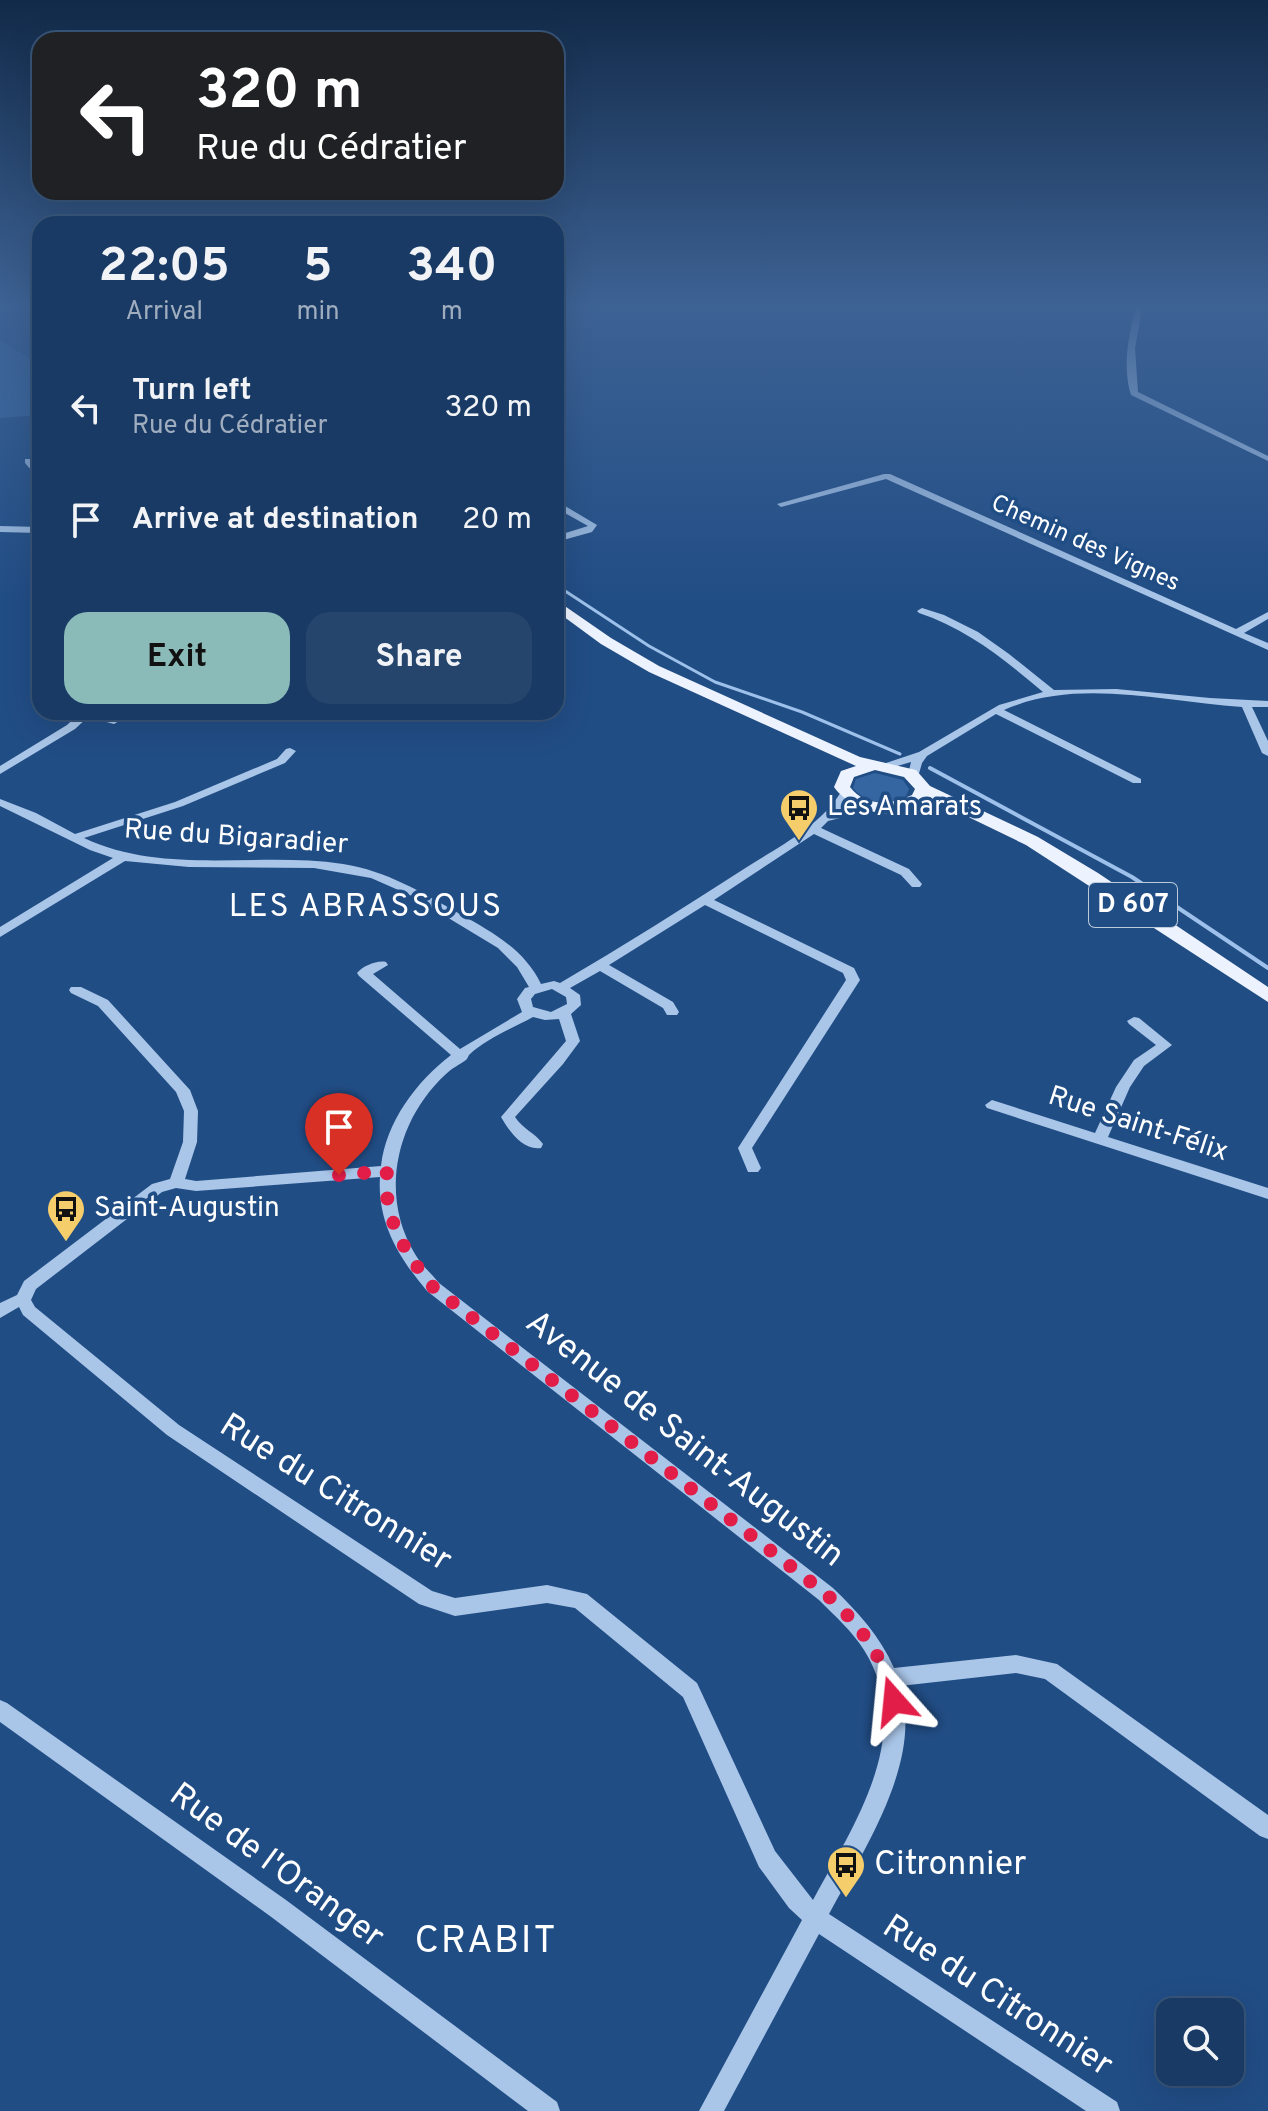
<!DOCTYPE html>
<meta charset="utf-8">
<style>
body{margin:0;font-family:Overpass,sans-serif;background:#26456d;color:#f1f3f6;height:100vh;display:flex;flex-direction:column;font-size:30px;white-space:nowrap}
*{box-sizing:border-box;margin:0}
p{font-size:26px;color:#9fadbf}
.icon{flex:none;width:44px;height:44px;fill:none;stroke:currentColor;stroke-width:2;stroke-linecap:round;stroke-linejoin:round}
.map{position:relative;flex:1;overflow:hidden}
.side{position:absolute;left:32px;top:216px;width:532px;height:504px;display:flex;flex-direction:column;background:#193a64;border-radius:24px;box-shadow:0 8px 32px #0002,0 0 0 2px #375478}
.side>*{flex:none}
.guide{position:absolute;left:32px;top:32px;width:532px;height:168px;border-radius:24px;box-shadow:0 8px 32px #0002,0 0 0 2px #375478;background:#202124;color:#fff;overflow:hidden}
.fabs{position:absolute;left:1156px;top:1998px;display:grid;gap:16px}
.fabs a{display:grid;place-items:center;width:88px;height:88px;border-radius:16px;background:#193a64;box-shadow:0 8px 32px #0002,0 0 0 2px #375478;font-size:40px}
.pin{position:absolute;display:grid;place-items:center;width:68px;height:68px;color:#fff;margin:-82px -34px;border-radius:50% 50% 50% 0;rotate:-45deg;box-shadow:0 0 8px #0007}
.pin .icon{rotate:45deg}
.me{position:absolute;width:88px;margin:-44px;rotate:342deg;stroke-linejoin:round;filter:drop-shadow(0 0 6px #0008)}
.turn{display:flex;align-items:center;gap:28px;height:168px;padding:0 32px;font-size:36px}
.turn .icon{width:104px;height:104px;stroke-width:2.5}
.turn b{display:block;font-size:56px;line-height:68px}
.eta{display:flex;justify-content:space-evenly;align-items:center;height:136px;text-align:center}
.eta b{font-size:48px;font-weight:700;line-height:56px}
.button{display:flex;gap:16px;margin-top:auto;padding:16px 32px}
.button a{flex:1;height:92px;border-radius:24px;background:#8bbbb9;color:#111;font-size:32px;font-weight:700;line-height:92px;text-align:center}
.button a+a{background:#26456d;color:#f1f3f6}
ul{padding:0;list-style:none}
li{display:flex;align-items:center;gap:24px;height:112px;padding:0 32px}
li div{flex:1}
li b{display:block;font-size:30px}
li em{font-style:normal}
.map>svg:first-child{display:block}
.green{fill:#3566a2}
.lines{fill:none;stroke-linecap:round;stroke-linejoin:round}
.stream-far1{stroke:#9dc1ea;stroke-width:3}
.stream{stroke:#9dc1ea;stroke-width:4}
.minor{fill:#a9c6e9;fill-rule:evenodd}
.major{fill:#edf3fe;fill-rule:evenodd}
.route{stroke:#e11d48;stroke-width:14;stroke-dasharray:0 25.2}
.labels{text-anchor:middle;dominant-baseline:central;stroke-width:7;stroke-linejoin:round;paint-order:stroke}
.far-street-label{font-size:24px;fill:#fff;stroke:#214d85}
.shield{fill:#214d85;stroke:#bccada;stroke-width:2}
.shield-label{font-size:26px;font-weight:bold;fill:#fff}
.poi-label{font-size:28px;fill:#fff;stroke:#214d85;text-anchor:start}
.street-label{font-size:28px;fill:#fff;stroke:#214d85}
.quarter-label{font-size:32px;letter-spacing:2px;fill:#fff;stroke:#214d85}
.near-street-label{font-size:34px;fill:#fff;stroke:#214d85}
.near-poi-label{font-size:34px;fill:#fff;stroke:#214d85;text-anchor:start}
.near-quarter-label{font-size:38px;letter-spacing:2px;fill:#fff;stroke:#214d85}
</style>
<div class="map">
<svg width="1268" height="2111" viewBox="0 0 1268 2111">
<rect width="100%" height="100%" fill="#214d85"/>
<!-- green -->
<g class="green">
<path d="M0 340 40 365V415L0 418Z"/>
<path d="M875 773 903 780 909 789 906 796C888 806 866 804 853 788L856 779Z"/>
</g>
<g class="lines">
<!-- stream-far1 -->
<path class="stream-far1" d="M556 585 649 646 715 682 802 712 900 754"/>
<!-- stream -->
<path class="stream" d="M930 768 1132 877 1268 968"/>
<!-- minor -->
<g class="minor">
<path d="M1137 304H1143L1135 348 1138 392 1268 456V461L1131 395C1122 365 1129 333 1137 304Z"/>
<path d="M25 459H31L40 471V480L25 463Z"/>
<path d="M884 474H890L1236 629 1268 612V619L1244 633 1268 643V650L886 479 781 507 777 504Z"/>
<path d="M556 503H560L597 525 592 532 556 542V536L588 526 556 508Z"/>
<path d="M0 526 40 527V533L0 532Z"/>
<path d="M922 608 944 615 978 632 1009 654 1054 690 1116 689 1210 698 1268 701V707H1252L1268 741V756L1262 753 1242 707C1165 702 1077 677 1004 710L1141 779V783H1133L996 714 927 756 922 763 918 777 914 778 908 775 911 762 887 769 883 768V764L919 752 999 705 1043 692C1004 659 967 629 919 613L917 611Z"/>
<path d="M81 712H95L119 721 114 724 88 717 75 729 0 774V766L67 725Z"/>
<path d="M290 748 296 751 285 763 183 806 84 838C165 876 257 851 343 864 387 871 421 892 460 914 492 932 524 949 541 984L554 981 560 983C623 946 685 907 747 867 780 846 820 826 841 792L845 791 851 794 838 813 873 804 879 807 877 809 828 821 821 828 909 869 922 884 920 887H912L901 875 814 834 714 900 854 968 860 980 752 1148 761 1168 758 1172H748L738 1148 846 980 843 973 705 905 609 965 673 1002 679 1012 677 1015H667L663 1008 600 971 570 988 580 995 581 1005 571 1014 580 1041 563 1064 515 1117C523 1129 535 1133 543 1144L541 1148C523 1151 509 1131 501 1117L566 1041 559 1019 545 1020 533 1017C513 1028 486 1039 469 1055 468 1057 467 1059 466 1060 459 1065 452 1068 446 1074 396 1120 379 1195 415 1254 421 1265 431 1273 439 1283L833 1588C858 1612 880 1636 894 1668L1016 1655 1057 1664 1268 1815V1839L1260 1836 1045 1679 1016 1673 900 1686C924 1761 863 1851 829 1914L1117 2102 1120 2111H1086L819 1934 724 2111H699L802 1920 789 1908 759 1867 683 1697 575 1608 547 1603 455 1616 419 1604 167 1435 23 1315 19 1307 0 1318V1303L17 1295 24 1281 152 1184 170 1179 183 1142 184 1111 176 1092 98 1006 71 993 69 990 71 987H81L108 1000 190 1090 198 1111 197 1142 185 1179 196 1181 381 1166C386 1122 416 1082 451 1055L359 976 357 973C363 966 377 960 386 962L388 965 373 974 460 1049 522 1012 517 999 525 988 529 987 517 967 498 948 412 896 371 878 314 868 189 867 125 861 0 937V927L113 858 90 850 0 806V799L36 813 75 834 175 802 277 759 286 749ZM552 989 566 997 567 1004 551 1012 533 1007 531 999 535 994ZM380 1177C377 1222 399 1258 427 1291L819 1600C835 1616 852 1631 864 1650 917 1734 853 1826 813 1900L775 1851 697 1683 587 1594 547 1585 455 1598 432 1591 179 1425 35 1307 31 1300 36 1289 162 1192 176 1188 196 1191Z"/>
<path d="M1134 1017 1139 1018 1172 1045 1144 1066 1130 1087 1108 1137 1268 1188V1199L987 1108 985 1105 992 1100 1095 1133 1116 1087 1134 1060 1156 1045 1129 1024 1127 1021Z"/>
<path d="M0 1700 7 1703 286 1900 557 2102 560 2111H528L270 1916 0 1722Z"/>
</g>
<!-- major -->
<path class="major" d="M556 600 611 638 659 666 860 757 916 770 930 786 1038 837 1098 873 1268 987V1002L1026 845 927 797C903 825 853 814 834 787L841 771 856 766 649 672 601 644 556 611ZM875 770 904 777 915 789 912 795C891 805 865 807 850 787L854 777Z"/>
</g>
<!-- sky -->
<linearGradient id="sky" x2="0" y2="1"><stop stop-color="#122a49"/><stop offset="0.51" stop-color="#3d6294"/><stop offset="1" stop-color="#3d6294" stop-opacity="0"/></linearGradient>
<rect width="1268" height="600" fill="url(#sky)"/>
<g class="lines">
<!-- route -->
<path class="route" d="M339 1175 387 1171C382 1217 405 1253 433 1287L826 1594C857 1622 887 1660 894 1701"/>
</g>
<!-- icons -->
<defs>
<symbol id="bus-pin" viewBox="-11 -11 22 30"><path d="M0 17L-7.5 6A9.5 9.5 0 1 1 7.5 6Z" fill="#f6cd6b" stroke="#214d85"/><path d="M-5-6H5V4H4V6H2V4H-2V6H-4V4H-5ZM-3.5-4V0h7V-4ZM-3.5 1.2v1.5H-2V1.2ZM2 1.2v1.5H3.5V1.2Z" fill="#111"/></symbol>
</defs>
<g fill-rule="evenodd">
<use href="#bus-pin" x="777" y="786" width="44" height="60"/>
<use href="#bus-pin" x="44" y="1187" width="44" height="60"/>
<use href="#bus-pin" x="824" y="1843" width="44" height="60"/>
</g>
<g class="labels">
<!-- far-street labels -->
<g class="far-street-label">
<text transform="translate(1085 544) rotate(24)">Chemin des Vignes</text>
</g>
<!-- shield labels -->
<rect class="shield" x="1089" y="883" width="88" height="44" rx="6"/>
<g class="shield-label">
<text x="1133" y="905">D 607</text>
</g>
<!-- poi labels -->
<g class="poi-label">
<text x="827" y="808">Les Amarats</text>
<text x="94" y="1209">Saint-Augustin</text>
</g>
<!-- street labels -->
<g class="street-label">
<text transform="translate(236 838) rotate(4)">Rue du Bigaradier</text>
<text transform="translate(1138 1125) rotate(18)">Rue Saint-Félix</text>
</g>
<!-- quarter labels -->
<g class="quarter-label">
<text x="366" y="908">LES ABRASSOUS</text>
</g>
<!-- near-street labels -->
<g class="near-street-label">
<text transform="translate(684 1440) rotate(38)">Avenue de Saint-Augustin</text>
<text transform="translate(335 1494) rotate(32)">Rue du Citronnier</text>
<text transform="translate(276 1867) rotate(36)">Rue de l'Oranger</text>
<text transform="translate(997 1997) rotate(33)">Rue du Citronnier</text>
</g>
<!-- near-poi labels -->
<g class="near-poi-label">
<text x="874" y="1865">Citronnier</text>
</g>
<!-- near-quarter labels -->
<g class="near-quarter-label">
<text x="486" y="1942">CRABIT</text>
</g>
</g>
</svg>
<div class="fabs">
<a><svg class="icon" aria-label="search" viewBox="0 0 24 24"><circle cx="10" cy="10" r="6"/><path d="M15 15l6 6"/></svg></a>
</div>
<div class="pin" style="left:339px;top:1175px;background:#d93025"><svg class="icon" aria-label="arrive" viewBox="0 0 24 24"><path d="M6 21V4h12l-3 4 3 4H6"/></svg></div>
<svg class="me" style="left:894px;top:1701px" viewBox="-20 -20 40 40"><path d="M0-17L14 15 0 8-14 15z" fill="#e11d48" stroke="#fff" stroke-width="4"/></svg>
<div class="guide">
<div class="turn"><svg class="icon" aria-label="left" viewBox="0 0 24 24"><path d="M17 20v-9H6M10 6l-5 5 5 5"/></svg><div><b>320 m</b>Rue du Cédratier</div></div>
</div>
<section class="side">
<div class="eta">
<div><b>22:05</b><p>Arrival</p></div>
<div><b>5</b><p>min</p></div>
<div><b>340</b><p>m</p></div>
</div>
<ul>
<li><svg class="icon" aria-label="left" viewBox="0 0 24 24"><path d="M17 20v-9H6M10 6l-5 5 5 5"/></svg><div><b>Turn left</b><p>Rue du Cédratier</p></div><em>320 m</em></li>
<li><svg class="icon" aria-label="arrive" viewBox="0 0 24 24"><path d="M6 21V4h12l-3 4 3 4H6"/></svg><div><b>Arrive at destination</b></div><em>20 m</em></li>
</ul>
<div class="button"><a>Exit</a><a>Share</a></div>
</section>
</div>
